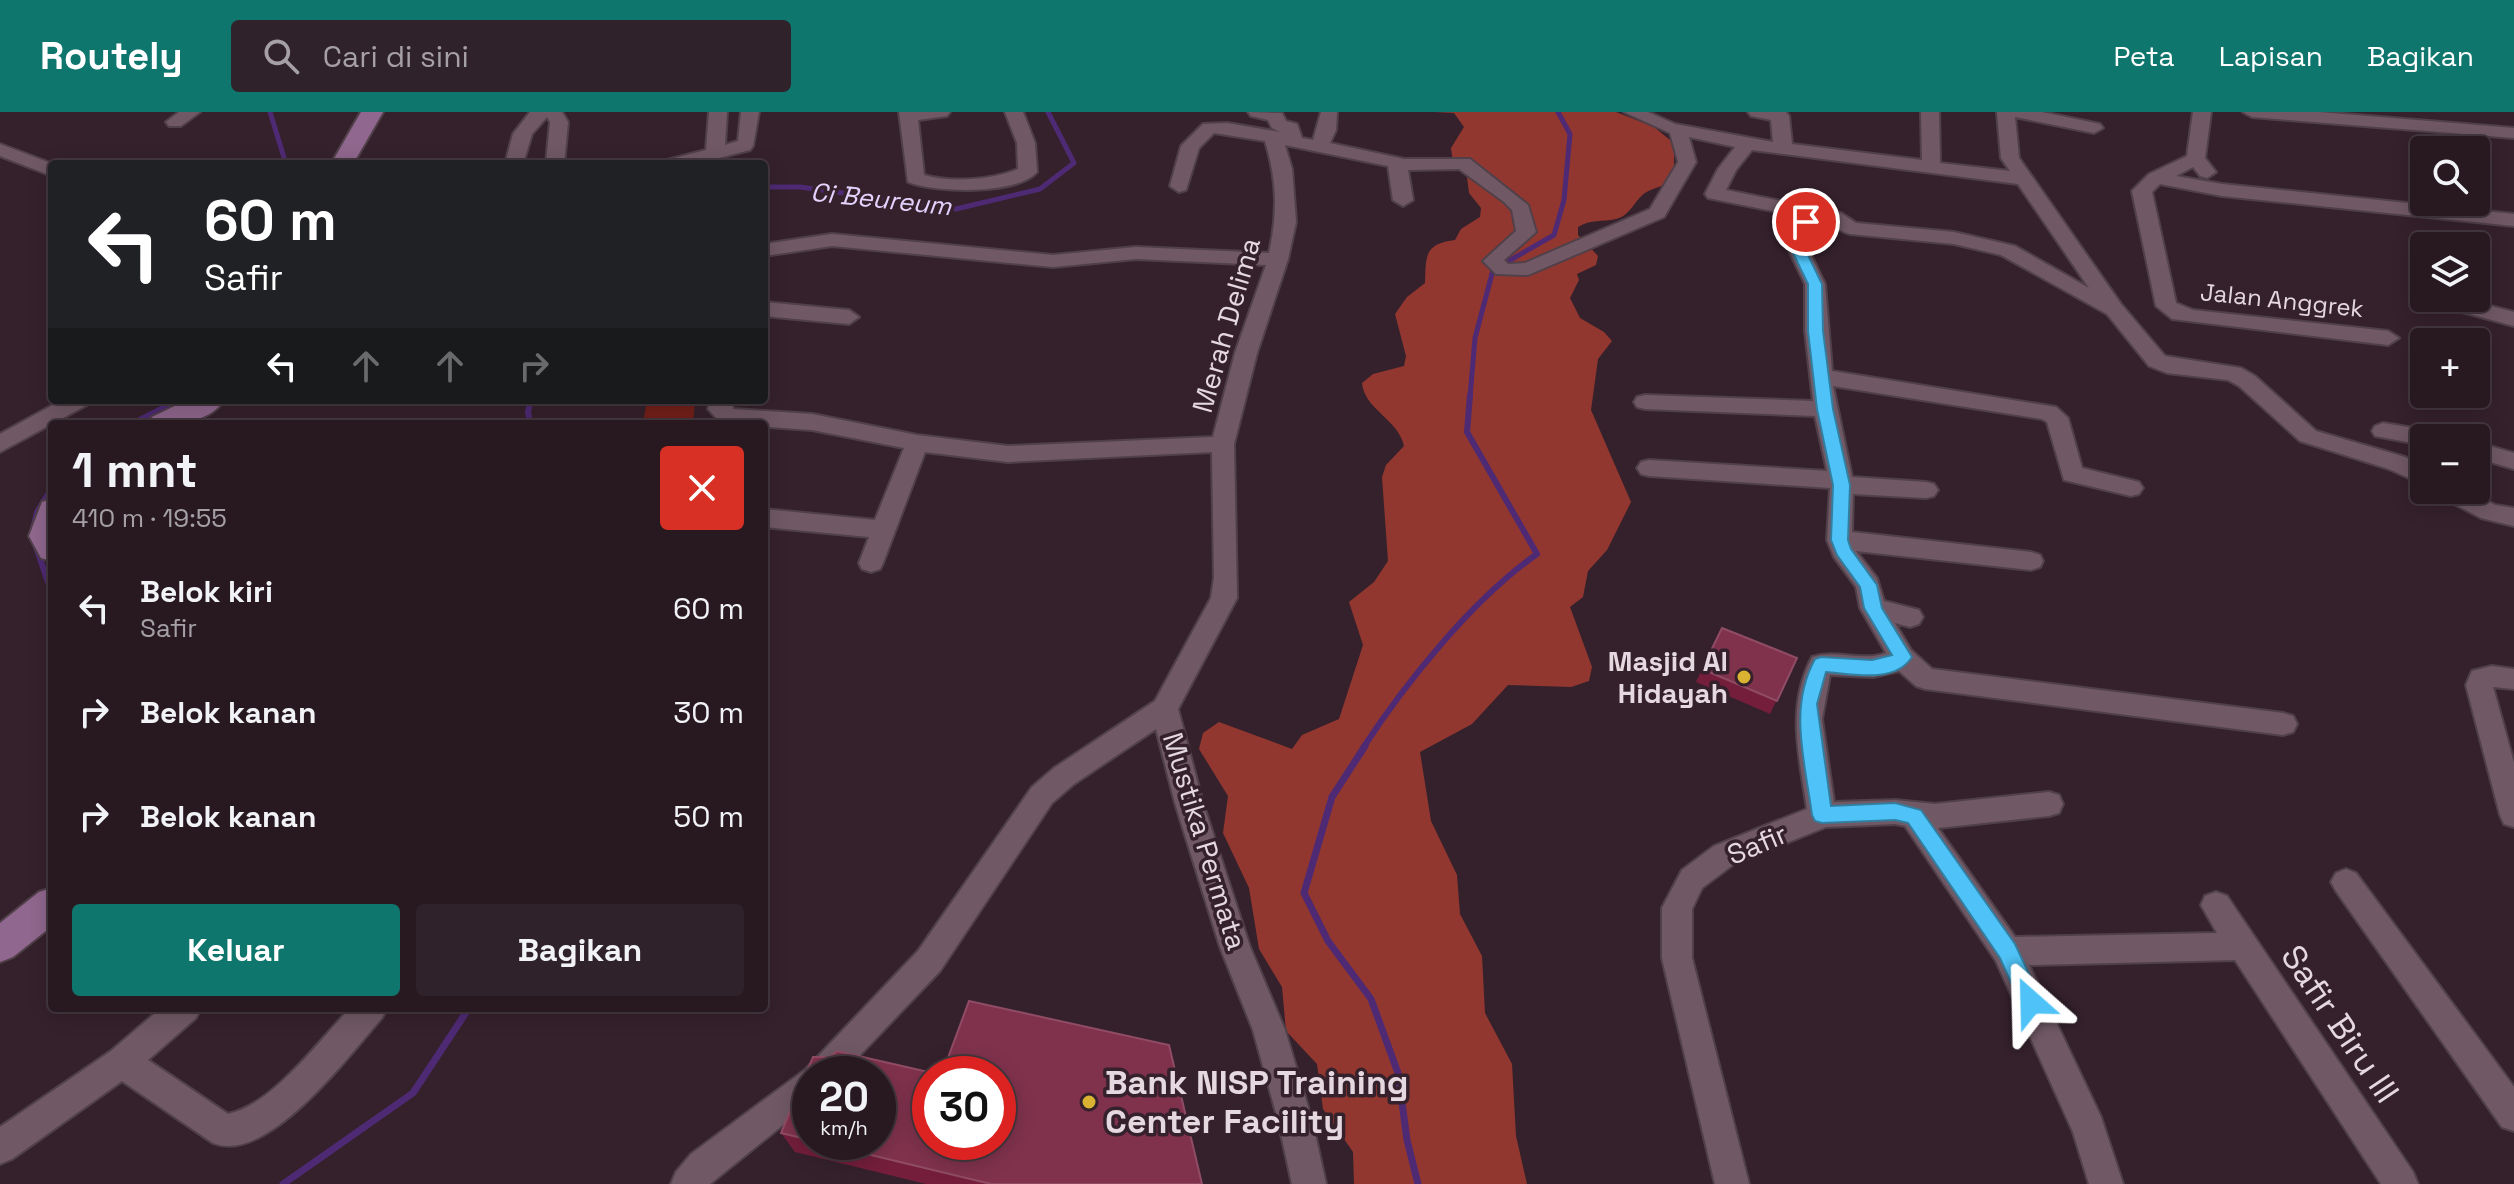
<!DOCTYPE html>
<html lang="id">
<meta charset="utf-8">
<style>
body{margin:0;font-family:"Space Grotesk",sans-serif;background:#30222a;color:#f1f3f6;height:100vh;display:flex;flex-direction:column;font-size:30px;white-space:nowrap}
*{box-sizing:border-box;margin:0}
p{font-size:26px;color:#a5a0a5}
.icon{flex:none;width:44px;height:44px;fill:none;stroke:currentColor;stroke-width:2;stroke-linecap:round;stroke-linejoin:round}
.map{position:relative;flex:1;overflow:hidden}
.side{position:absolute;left:48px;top:308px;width:720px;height:592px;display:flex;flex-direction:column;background:#281921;border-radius:8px;box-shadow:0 4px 20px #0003,0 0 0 2px #44383f}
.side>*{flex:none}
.guide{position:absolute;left:48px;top:48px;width:720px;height:244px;border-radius:8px;box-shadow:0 4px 20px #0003,0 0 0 2px #44383f;background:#202124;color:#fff;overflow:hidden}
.tools{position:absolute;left:2410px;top:24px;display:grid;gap:16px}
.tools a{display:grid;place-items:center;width:80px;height:80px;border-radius:8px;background:#281921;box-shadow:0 4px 20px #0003,0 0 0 2px #44383f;font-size:40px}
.speed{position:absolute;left:792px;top:944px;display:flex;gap:16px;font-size:40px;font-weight:700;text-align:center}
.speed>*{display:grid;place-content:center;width:104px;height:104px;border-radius:50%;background:#281921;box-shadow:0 4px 20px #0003,0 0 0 2px #44383f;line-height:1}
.speed small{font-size:20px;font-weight:400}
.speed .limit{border:12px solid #d22;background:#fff;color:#111}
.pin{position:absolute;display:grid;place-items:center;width:68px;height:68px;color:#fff;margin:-34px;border:4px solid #fff;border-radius:50%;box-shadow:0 2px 8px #0007}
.me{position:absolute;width:88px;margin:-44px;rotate:335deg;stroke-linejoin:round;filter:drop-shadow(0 0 6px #0008)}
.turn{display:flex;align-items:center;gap:28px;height:168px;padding:0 24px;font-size:36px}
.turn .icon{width:104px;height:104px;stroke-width:2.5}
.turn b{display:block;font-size:56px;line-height:68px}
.lanes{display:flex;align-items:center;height:76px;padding:0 24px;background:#0003;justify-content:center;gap:40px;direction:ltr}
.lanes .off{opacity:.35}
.round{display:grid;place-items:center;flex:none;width:84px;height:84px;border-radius:8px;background:#30222a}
.headline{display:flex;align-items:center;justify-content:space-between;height:136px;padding:0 24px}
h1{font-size:48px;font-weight:800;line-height:60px}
.primary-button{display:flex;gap:16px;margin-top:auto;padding:16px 24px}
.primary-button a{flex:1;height:92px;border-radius:8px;background:#0f766e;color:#fff;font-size:32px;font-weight:800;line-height:92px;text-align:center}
.primary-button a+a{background:#30222a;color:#f1f3f6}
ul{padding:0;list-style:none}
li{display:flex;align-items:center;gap:24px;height:104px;padding:0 24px}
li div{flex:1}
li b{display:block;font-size:30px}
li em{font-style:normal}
header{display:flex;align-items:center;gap:48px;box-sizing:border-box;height:112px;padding:0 40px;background:#0f766e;color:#fff}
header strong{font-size:38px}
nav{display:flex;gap:44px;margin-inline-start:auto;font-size:28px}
.search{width:560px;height:72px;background:#30222a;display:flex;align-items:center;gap:20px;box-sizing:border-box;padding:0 28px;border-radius:8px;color:#a5a0a5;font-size:30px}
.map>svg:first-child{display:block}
.green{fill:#74201a}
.forest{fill:#92372f}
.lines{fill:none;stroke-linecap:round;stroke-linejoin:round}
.stream-far2{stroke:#4f2a74;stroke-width:5}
.stream-far1{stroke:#4f2a74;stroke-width:6}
.stream{stroke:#4f2a74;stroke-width:7}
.minor-casing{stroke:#504049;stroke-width:4}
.major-casing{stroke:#504049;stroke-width:4}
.minor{fill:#705965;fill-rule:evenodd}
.major{fill:#90678e;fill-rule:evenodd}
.wall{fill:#741e3b;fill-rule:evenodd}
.building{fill:#80324d;stroke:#904c64;stroke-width:2}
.route{fill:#4fc3f7;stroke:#337fa1;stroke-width:2}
.poi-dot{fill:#dab333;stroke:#35212c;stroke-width:3}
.labels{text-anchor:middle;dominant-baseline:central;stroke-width:7;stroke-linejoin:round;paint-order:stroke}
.far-street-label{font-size:24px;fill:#e5d8de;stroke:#35212c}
.far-water-label{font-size:26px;font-style:italic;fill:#e4d2fd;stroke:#35212c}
.street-label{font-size:28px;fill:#e5d8de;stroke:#35212c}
.poi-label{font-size:28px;font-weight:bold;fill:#e5d8de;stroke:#35212c;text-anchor:end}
.near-street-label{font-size:34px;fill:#e5d8de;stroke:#35212c}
.near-poi-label{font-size:34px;font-weight:bold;fill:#e5d8de;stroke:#35212c;text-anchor:start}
</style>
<header>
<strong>Routely</strong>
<div class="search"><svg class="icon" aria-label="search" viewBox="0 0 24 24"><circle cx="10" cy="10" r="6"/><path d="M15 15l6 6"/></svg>Cari di sini</div>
<nav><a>Peta</a><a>Lapisan</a><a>Bagikan</a></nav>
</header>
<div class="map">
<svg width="2514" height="1072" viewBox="0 0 2514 1072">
<rect width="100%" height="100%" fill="#35212c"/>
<!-- green -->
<path class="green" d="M647 288H695L693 312H643Z"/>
<!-- forest -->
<path class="forest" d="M1434 0H1616L1654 15 1670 28 1674 36V67C1665 75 1654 75 1645 81 1634 89 1630 104 1616 107 1602 110 1591 107 1578 115V123L1598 144 1596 153 1577 162 1579 168 1570 186 1580 206 1604 220 1612 229 1598 247 1591 298 1631 390 1607 438 1588 459 1583 485 1570 495 1592 555 1589 569 1571 575 1508 573 1472 612 1420 640 1431 709 1457 763 1460 802 1482 844 1485 901 1512 952 1516 1024 1527 1072H1354L1353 1040 1323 997 1317 952 1286 919 1282 875 1259 837 1249 776 1223 721 1228 684 1199 637 1203 621 1219 610 1292 637 1302 623 1339 607 1363 533 1349 490 1374 470 1388 449 1382 365 1386 353 1404 334C1399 308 1364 297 1362 271L1373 262 1404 254 1406 244 1395 202 1407 185 1425 171C1426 144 1424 132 1455 128L1461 117 1480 105 1481 96 1469 81 1467 65 1453 51 1451 36 1464 15 1454 1Z"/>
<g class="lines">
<!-- stream-far2 -->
<g class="stream-far2">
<path d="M270 0 286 52"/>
<path d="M764 75H800L956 97 1040 77 1074 51 1048 0"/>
<path d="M1470 285 1475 226 1493 158 1554 123 1564 88 1570 22 1558 0"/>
</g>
<!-- stream-far1 -->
<g class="stream-far1">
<path d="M132 312 179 288"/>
<path d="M530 312 528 300 531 288"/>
<path d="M33 417 37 400 52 376"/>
<path d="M35 432 48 470 52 472"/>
<path d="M1363 636C1406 570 1473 487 1537 442L1467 320 1470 283"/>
</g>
<!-- stream -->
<g class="stream">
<path d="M1365 634 1332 685 1304 781 1328 829 1371 887 1398 961 1407 1028 1418 1072"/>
<path d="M283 1072 413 981 469 896"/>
</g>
<defs>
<g id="minor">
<path d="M179 0H200L181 14H169L166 10Z"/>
<path d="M530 0H562L568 10 564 52H546L550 10 547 5 532 22 523 52H505L513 22Z"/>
<path d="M709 0H727L725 33 738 29 741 0H759L753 34 750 38 696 52H665L667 48 706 38Z"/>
<path d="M899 0H950L947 4 918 8 924 63C951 71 992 68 1018 57L1017 31 1005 0H1023L1035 31 1037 60C1017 83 935 81 908 70Z"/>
<path d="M1248 0 1282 1 1286 9 1297 12 1302 26 1313 28 1321 0H1337L1336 18 1330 31 1404 47H1470L1528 93 1536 120 1504 148 1508 152 1525 151 1650 97 1678 50 1670 21 1624 0H1648L1675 12 1773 30 1771 8 1751 4 1748 0H1786L1789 4 1792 32 1922 48 1921 0H1939L1940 51 2010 59 2001 46 1997 0H2042L2100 12 2103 16 2094 21 2015 5 2019 46 2121 192 2165 244 2241 256 2255 264 2316 319 2405 345 2424 355V373L2389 357 2300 329 2239 274 2228 268 2167 261 2149 254 2107 202 2001 143 1954 132 1850 122C1838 119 1832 111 1816 108L1810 119V141L1825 172 1832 259 2056 295 2068 306 2082 356 2139 370 2143 376 2139 382 2131 384 2064 368 2047 310 2042 307 1833 274 1852 365 1926 370 1934 372 1938 378 1934 384 1926 386 1853 382 1852 420 2031 440 2040 443 2043 449 2040 455 2031 458 1856 439 1877 466 1884 489 1919 498 1923 505 1919 512 1910 515 1895 511 1911 538 1932 557 2283 601 2293 604 2297 612 2293 620 2283 623 1925 577 1916 574 1899 559 1873 565 1830 563 1822 607 1834 690 1895 688 1935 692 2049 680 2059 683 2063 692 2059 701 2049 704 1938 716 2015 825 2217 821 2201 793 2205 784 2216 780 2227 784 2413 1060 2418 1072H2381L2235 848 2029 853 2101 1005 2123 1072H2089L2073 1020 1996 849 1905 714 1895 712 1826 715 1734 752 1702 776 1692 797V846L1749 1072H1715L1662 846V796L1682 758 1714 734 1807 697C1799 644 1786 594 1812 545 1836 537 1862 550 1886 541L1860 496 1856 475 1834 445 1827 428 1830 376 1649 364 1641 362 1637 356 1641 350 1649 348 1827 359 1815 304 1645 297 1637 295 1634 290 1637 285 1645 283 1813 289 1805 219V172L1790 141V119L1798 104 1708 86 1705 82 1718 57 1735 35 1689 25 1696 50 1664 105 1528 163 1496 162 1483 149 1516 119 1512 98 1504 90 1459 57 1408 58 1413 88 1403 94 1393 88 1388 54 1285 33 1292 57 1296 110 1288 147 1257 241 1234 332 1237 486 1178 597 1203 691 1250 835 1285 918 1312 1008 1326 1072H1292L1278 1008 1253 918 1220 835 1175 691 1156 617 1074 672 1052 691 940 859 842 962H810V991L710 1072H671L676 1060 691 1042 806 957 918 839 1032 675 1054 656 1155 589 1211 486 1214 466 1212 340 1008 350 925 340 883 451 880 457 871 460 862 457 859 451 869 425 764 415V397L875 408 904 336 812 318 727 312 719 309 708 297 710 288H732L733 297 812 302 917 323 1008 334 1213 325 1235 241 1266 153 1136 147 1053 155 832 134 764 144V132L832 122 1053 143 1136 135 1269 141C1278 101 1277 68 1265 29L1214 21 1199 36 1186 78 1179 80 1170 74 1181 34 1203 12 1227 11 1280 20 1272 16 1268 8 1251 4ZM1752 38 2018 72 2089 176 2015 134 1954 120 1856 111 1841 101 1726 78 1736 58Z"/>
<path d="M2193 0H2211L2205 46 2216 60 2207 66 2200 64 2193 55 2176 64 2222 72 2514 102V114L2222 84 2160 72 2152 80 2176 191 2193 198 2388 219 2399 226 2388 233 2172 207 2156 194 2132 79 2149 62 2187 44Z"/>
<path d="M2243 0H2319L2514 16V26L2252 5Z"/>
<path d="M0 32 53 52 52 64 0 44Z"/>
<path d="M2460 186 2514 200V214L2451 197 2448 192 2451 187Z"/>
<path d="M764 190 849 198 859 205 849 212 764 204Z"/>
<path d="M62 288H90L87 293 0 340V322Z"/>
<path d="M2383 311 2439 320 2442 326H2424V333L2375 324 2372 319 2375 314Z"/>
<path d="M2476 330 2514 341V357L2476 346Z"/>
<path d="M2435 378H2467L2495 393 2514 396V414L2481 406 2439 384Z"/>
<path d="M2492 554 2514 557V577L2493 575 2514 651V715L2504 712 2500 703 2466 573 2472 559Z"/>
<path d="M2346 757 2356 761 2514 975V1019L2502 1015 2336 779 2331 770 2336 761Z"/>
<path d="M161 896H201L196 906 148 948 228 1002C272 993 320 928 350 896H387L382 906C349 943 268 1053 213 1031L122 969 12 1047 0 1052V1015L111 939Z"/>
</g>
<g id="major">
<path d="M361 0H383L353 52H331Z"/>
<path d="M187 288H224C209 312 173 312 148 312L152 305Z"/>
<path d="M52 387V449L41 446 29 424 42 390Z"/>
<path d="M52 776V814L13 845 0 850V811L39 780Z"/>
</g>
</defs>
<!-- minor casing -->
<use href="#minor" class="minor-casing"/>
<!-- major casing -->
<use href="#major" class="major-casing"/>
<!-- minor -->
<use href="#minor" class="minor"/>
<!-- major -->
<use href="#major" class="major"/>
</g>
<!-- wall -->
<g class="wall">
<path d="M1797 546 1770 602 1696 570 1702 557Z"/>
<path d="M969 889 1169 933 1202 1072H926L795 1040 781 1021 813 945H830L837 939 937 962H930V1030H998V962H942ZM810 962H878V1030H810Z"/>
</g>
<!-- building -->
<g class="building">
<path d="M1722 516 1797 546 1777 589 1702 557Z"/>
<path d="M969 889 1169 933 1202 1072H991L817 1030H878V962H810V1028L781 1021 813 945H830L837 939 937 962H930V1030H998V962H942Z"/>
</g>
<!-- route -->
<path class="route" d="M1806 106 1813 110 1807 119V141L1822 172 1823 219 1833 297 1850 373 1848 428 1851 437 1877 473 1882 496 1912 545C1895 572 1852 562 1826 560L1817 592 1831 694 1895 691 1921 698 2015 832 2042 890 2039 897 2031 900 2023 897 2000 846 1908 711 1895 708 1822 711 1815 709 1812 703C1805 649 1788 596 1815 547L1821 545 1872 548 1892 543 1864 496 1860 475 1837 443 1831 428 1833 373 1817 297 1808 219V172L1793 141V119Z"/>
<!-- markers -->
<g class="poi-dot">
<circle cx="1744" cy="565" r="8"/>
<circle cx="1089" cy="990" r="8"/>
</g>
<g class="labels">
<!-- far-street labels -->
<g class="far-street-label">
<text transform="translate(2282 188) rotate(6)">Jalan Anggrek</text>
</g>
<!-- far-water labels -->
<g class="far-water-label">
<text transform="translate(881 87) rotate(6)">Ci Beureum</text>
</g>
<!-- street labels -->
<g class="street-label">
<text transform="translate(1226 213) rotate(-74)">Merah Delima</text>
<text transform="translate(1205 729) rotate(73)">Mustika Permata</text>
<text transform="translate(1757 732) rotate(-23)">Safir</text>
</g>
<!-- poi labels -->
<g class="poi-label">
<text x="1728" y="549">Masjid Al<tspan x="1728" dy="32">Hidayah</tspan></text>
</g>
<!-- near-street labels -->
<g class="near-street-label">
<text transform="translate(2340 912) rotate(56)">Safir Biru III</text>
</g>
<!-- near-poi labels -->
<g class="near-poi-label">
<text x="1105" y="970">Bank NISP Training<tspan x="1105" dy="39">Center Facility</tspan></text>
</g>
</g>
</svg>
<div class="tools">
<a><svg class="icon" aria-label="search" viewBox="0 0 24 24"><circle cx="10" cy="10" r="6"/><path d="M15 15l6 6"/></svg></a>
<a><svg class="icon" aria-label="layers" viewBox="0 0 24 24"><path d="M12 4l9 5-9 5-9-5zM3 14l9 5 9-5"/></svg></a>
<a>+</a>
<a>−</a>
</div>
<div class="speed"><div>20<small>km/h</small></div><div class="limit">30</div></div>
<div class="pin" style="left:1806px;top:110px;background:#d93025"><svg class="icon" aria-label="arrive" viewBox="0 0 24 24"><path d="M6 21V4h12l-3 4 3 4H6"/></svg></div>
<svg class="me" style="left:2031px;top:890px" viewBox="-20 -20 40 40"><path d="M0-17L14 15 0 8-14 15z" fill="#4fc3f7" stroke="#fff" stroke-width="4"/></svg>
<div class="guide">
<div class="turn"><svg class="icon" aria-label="left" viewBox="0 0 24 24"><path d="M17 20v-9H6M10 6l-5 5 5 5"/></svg><div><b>60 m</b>Safir</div></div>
<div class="lanes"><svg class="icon" aria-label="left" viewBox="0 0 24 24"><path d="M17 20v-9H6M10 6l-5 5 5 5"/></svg><svg class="icon off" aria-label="ahead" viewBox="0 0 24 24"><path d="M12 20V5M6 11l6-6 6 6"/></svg><svg class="icon off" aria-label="ahead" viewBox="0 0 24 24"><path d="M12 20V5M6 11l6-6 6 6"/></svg><svg class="icon off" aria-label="right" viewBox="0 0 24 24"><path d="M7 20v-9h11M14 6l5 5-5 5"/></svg></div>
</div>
<section class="side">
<div class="headline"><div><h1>1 mnt</h1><p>410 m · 19:55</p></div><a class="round" style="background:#d93025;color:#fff"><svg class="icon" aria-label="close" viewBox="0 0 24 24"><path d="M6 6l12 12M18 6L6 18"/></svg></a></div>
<ul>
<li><svg class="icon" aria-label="left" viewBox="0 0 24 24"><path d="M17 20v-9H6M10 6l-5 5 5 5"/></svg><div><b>Belok kiri</b><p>Safir</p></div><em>60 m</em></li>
<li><svg class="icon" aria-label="right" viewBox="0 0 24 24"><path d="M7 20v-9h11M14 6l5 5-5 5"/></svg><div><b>Belok kanan</b></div><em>30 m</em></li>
<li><svg class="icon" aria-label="right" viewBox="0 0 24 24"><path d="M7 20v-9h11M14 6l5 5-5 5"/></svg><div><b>Belok kanan</b></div><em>50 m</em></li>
</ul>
<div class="primary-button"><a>Keluar</a><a>Bagikan</a></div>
</section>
</div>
